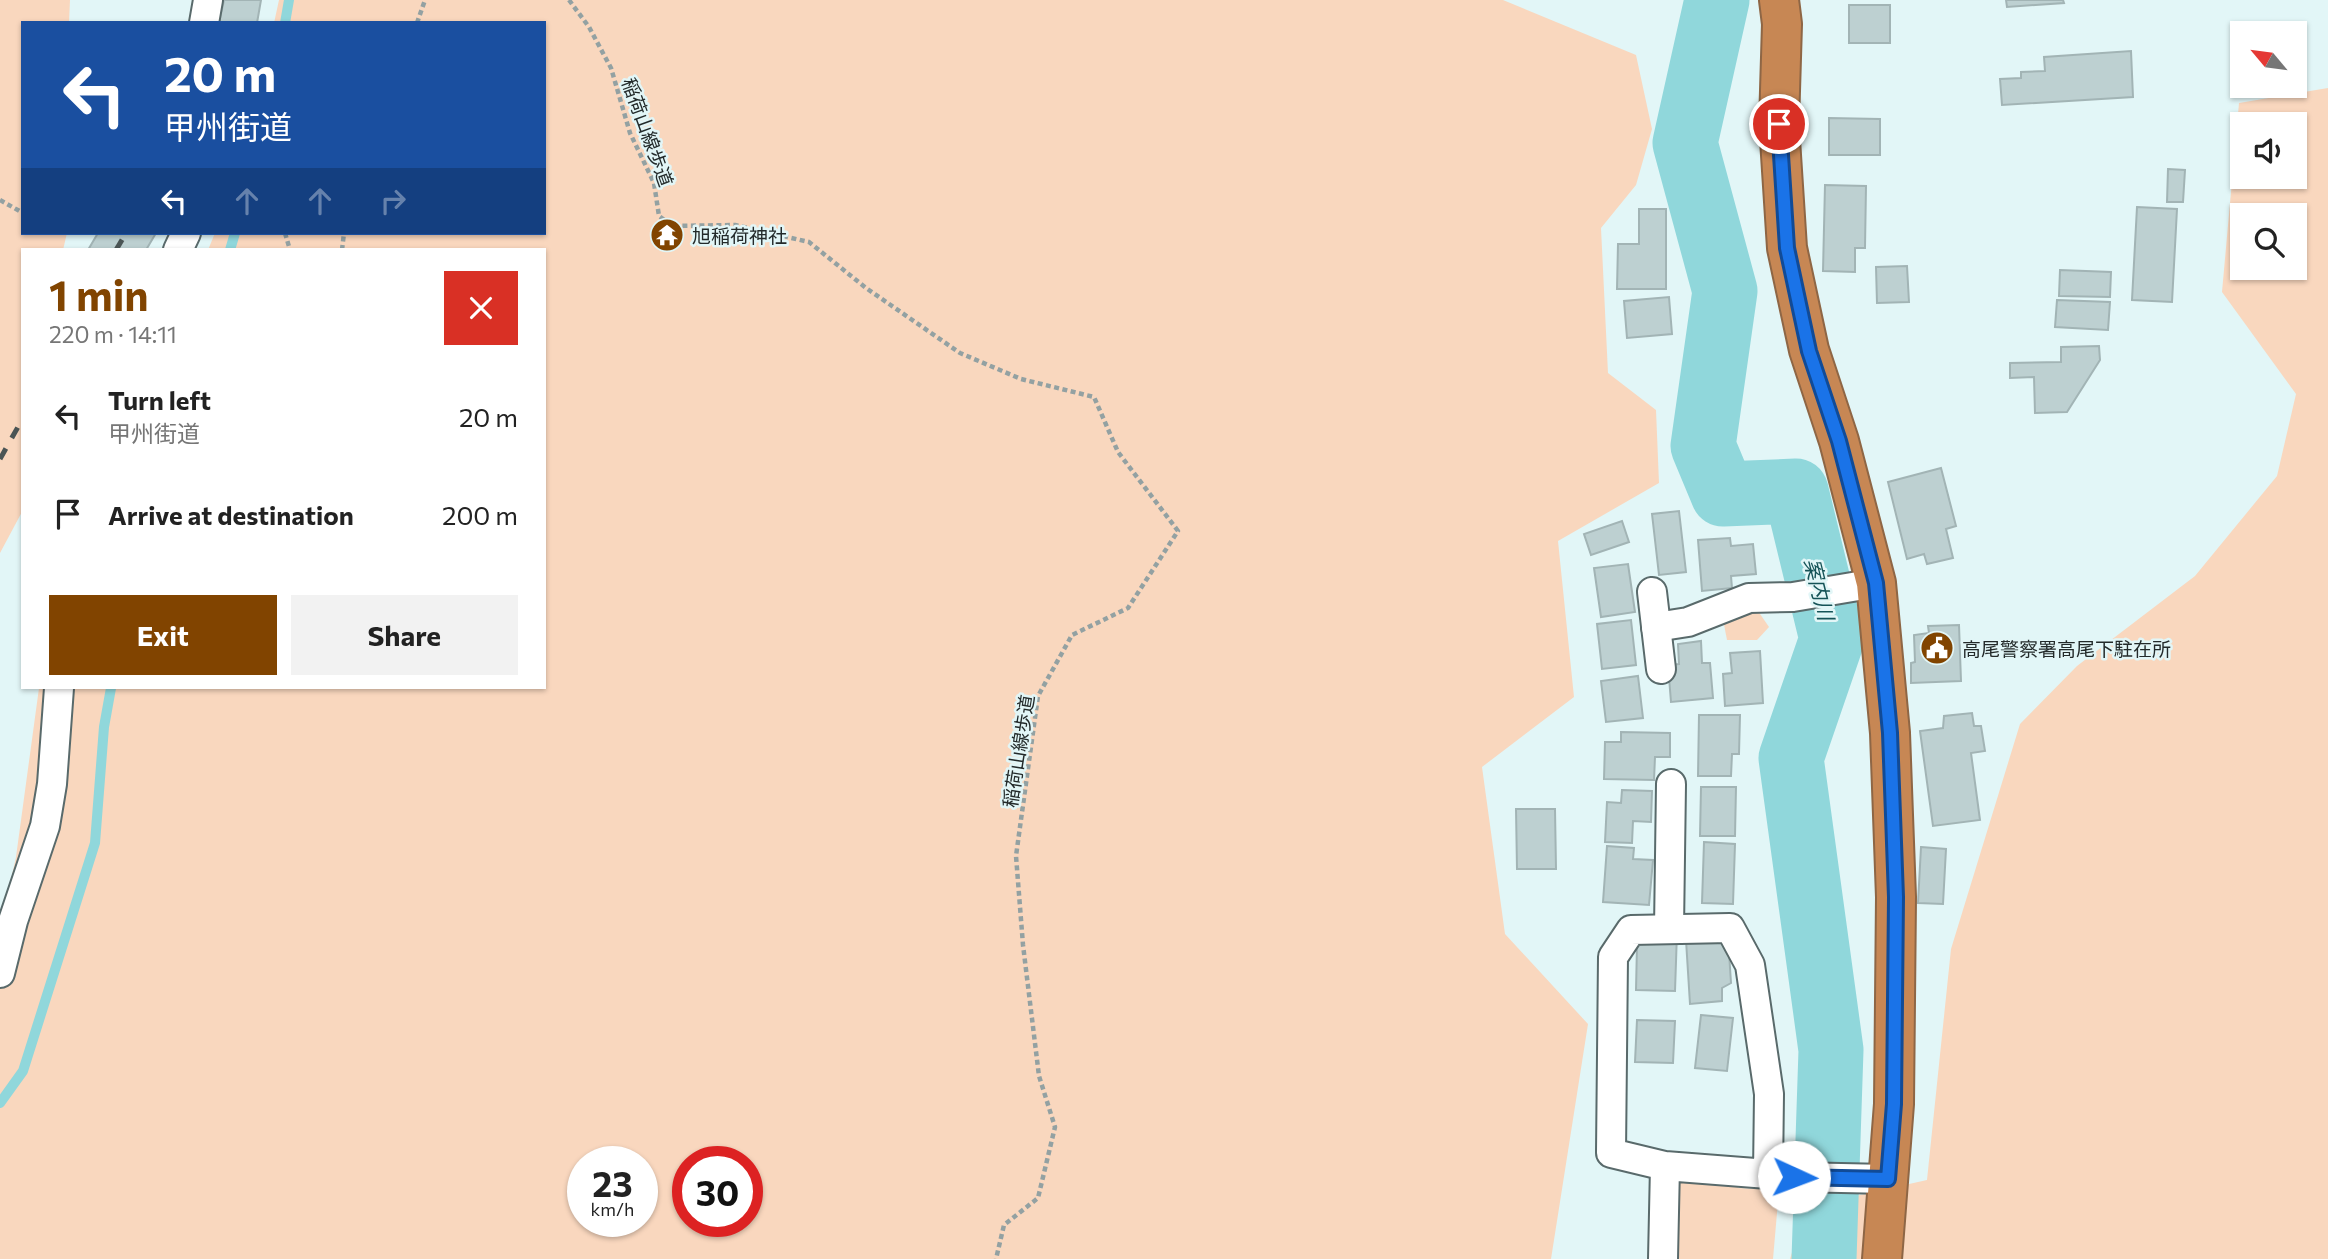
<!DOCTYPE html>
<meta charset="utf-8">
<style>
body{margin:0;font-family:Commissioner,"Noto Sans JP",sans-serif;background:#f2f2f2;color:#222;height:100vh;display:flex;flex-direction:column;font-size:26px;white-space:nowrap}
*{box-sizing:border-box;margin:0}
p{font-size:23px;color:#767676}
.icon{flex:none;width:38px;height:38px;fill:none;stroke:currentColor;stroke-width:2;stroke-linecap:round;stroke-linejoin:round}
.map{position:relative;flex:1;overflow:hidden}
.sheet{position:absolute;left:21px;top:248px;width:525px;height:441px;display:flex;flex-direction:column;background:#fff;border-radius:0px;box-shadow:0 2px 5px #0004}
.sheet>*{flex:none}
.guide{position:absolute;left:21px;top:21px;width:525px;height:214px;border-radius:0px;box-shadow:0 2px 5px #0004;background:#1a4fa0;color:#fff;overflow:hidden}
.needle{width:46px;rotate:299deg}
.controls{position:absolute;left:2230px;top:21px;display:grid;gap:14px}
.controls a{display:grid;place-items:center;width:77px;height:77px;border-radius:0px;background:#fff;box-shadow:0 2px 5px #0004;font-size:35px}
.speed{position:absolute;left:567px;top:1146px;display:flex;gap:14px;font-size:35px;font-weight:700;text-align:center}
.speed>*{display:grid;place-content:center;width:91px;height:91px;border-radius:50%;background:#fff;box-shadow:0 2px 5px #0004;line-height:1}
.speed small{font-size:18px;font-weight:400}
.speed .limit{border:10px solid #d22;background:#fff;color:#111}
.pin{position:absolute;display:grid;place-items:center;width:60px;height:60px;color:#fff;margin:-30px;border:4px solid #fff;border-radius:50%;box-shadow:0 2px 7px #0007}
.me{position:absolute;width:77px;margin:-38px;rotate:92deg;stroke-linejoin:round;filter:drop-shadow(0 0 5px #0008)}
.turn{display:flex;align-items:center;gap:24px;height:147px;padding:0 28px;font-size:32px}
.turn .icon{width:91px;height:91px;stroke-width:2.5}
.turn b{display:block;font-size:49px;line-height:60px}
.lanes{display:flex;align-items:center;height:66px;padding:0 28px;background:#0003;justify-content:center;gap:35px;direction:ltr}
.lanes .off{opacity:.35}
.round{display:grid;place-items:center;flex:none;width:74px;height:74px;border-radius:0px;background:#f2f2f2}
.summary{display:flex;align-items:center;justify-content:space-between;height:119px;padding:0 28px}
h1{font-size:42px;font-weight:700;line-height:52px;color:#814400}
.button{display:flex;gap:14px;margin-top:auto;padding:14px 28px}
.button a{flex:1;height:80px;border-radius:0px;background:#814400;color:#fff;font-size:28px;font-weight:700;line-height:80px;text-align:center}
.button a+a{background:#f2f2f2;color:#222}
ul{padding:0;list-style:none}
li{display:flex;align-items:center;gap:21px;height:98px;padding:0 28px}
li div{flex:1}
li b{display:block;font-size:26px}
li em{font-style:normal}
.map>svg:first-child{display:block}
.green{fill:#f9d7be;fill-rule:evenodd}
.lines{fill:none;stroke-linecap:round;stroke-linejoin:round}
.stream{stroke:#90d7db;stroke-width:10}
.river{stroke:#90d7db;stroke-width:65}
.building{fill:#bdd0d1;stroke:#a2b4b5;stroke-width:2}
.street-casing{stroke:#596a6b;stroke-width:32}
.highway-casing{stroke:#8e6645;stroke-width:42}
.path{stroke:#93a1a2;stroke-width:4.5;stroke-dasharray:5 3.5;stroke-linecap:butt}
.street{stroke:#fff;stroke-width:28}
.highway{stroke:#c78754;stroke-width:38}
.rail{stroke:#4b5555;stroke-width:5;stroke-dasharray:12 12;stroke-linecap:butt}
.route-casing{stroke:#114b97;stroke-width:18}
.route{stroke:#1a73e8;stroke-width:12}
.labels{text-anchor:middle;dominant-baseline:central;stroke-width:5;stroke-linejoin:round;paint-order:stroke}
.street-label{font-size:19px;fill:#232a2a;stroke:#e2f6f7}
.poi-label{font-size:19px;fill:#232a2a;stroke:#e2f6f7;text-anchor:start}
.water-label{font-size:21px;font-style:italic;fill:#155357;stroke:#e2f6f7}
</style>
<div class="map">
<svg width="2328" height="1259" viewBox="0 0 2328 1259">
<rect width="100%" height="100%" fill="#e2f6f7"/>
<!-- green -->
<g class="green">
<path d="M0 0H70L69 23H23V233H67L63 250H23V510L0 553Z"/>
<path d="M279 0H1503L1636 55 1652 129 1636 185 1601 228 1608 373 1656 410 1659 483 1558 541 1574 697 1482 767 1505 934 1588 1024 1551 1259H0V930L16 857 39 688H544V250H208L215 233H544V23H274ZM583 1162H642V1222H583ZM688 1162H747V1222H688Z"/>
<path d="M2328 88V1259H1790L1806 1207 1927 1180 1951 949 2020 724 2077 666 2195 576 2277 476 2296 394 2222 292 2239 103ZM2242 124H2294V177H2242ZM2242 215H2294V268H2242Z"/>
<path d="M1749 598 1769 627 1757 640H1727L1721 609Z"/>
<path d="M1665 1166 1737 1171 1738 1188 1779 1190 1773 1259H1663Z"/>
</g>
<g class="lines">
<!-- stream -->
<g class="stream">
<path d="M285 23 289 0"/>
<path d="M230 250 235 233"/>
<path d="M0 1103 23 1071 95 843 104 727 111 688"/>
</g>
<!-- river -->
<path class="river" d="M1717 0 1685 143 1725 291 1703 446 1723 494 1796 491 1832 639 1791 758 1831 1050 1824 1259"/>
</g>
<!-- building -->
<g class="building">
<path d="M224 0H261L257 23H219Z"/>
<path d="M2006 0H2063L2064 3 2007 7Z"/>
<rect x="1849" y="5" width="41" height="38"/>
<path d="M2131 51 2133 97 2002 105 2000 79 2021 78V72L2045 71 2044 57Z"/>
<path d="M1829 118 1880 119V155H1829Z"/>
<path d="M2168 169 2185 170 2183 202H2167Z"/>
<path d="M1825 185 1866 186 1865 248H1855V272L1823 271Z"/>
<path d="M2137 207 2177 209 2172 302 2132 300Z"/>
<path d="M1639 209H1666V289H1617L1618 244H1639Z"/>
<path d="M98 233H156L146 250H88Z"/>
<path d="M1907 266 1909 302 1877 303 1876 267Z"/>
<path d="M2060 270 2111 272 2110 297 2059 296Z"/>
<path d="M1669 297 1672 334 1627 338 1624 301Z"/>
<path d="M2057 300 2110 302 2108 330 2055 327Z"/>
<path d="M2099 346 2100 360 2067 412 2035 413 2034 377 2010 378V363L2061 362V347Z"/>
<path d="M1941 468 1956 526 1946 529 1953 558 1927 564 1924 554 1907 559 1888 482Z"/>
<path d="M1679 511 1686 572 1659 575 1652 514Z"/>
<path d="M1622 521 1629 542 1591 555 1584 534Z"/>
<path d="M1730 538 1731 546 1753 544 1756 574 1731 576 1732 588 1702 591 1698 540Z"/>
<path d="M1628 564 1635 612 1601 617 1594 568Z"/>
<path d="M1631 620 1636 665 1602 669 1597 624Z"/>
<path d="M1959 625 1961 681 1911 683V663L1915 662 1914 635 1929 633 1928 626Z"/>
<path d="M1701 641 1702 663H1710L1713 698 1671 702 1668 665 1679 664 1678 644Z"/>
<path d="M1760 651 1763 703 1725 706 1723 674 1732 673 1730 653Z"/>
<path d="M1638 676 1643 718 1606 722 1601 681Z"/>
<path d="M1972 713 1974 726H1981L1985 751 1971 753 1980 820 1933 826 1920 731 1943 728 1944 716Z"/>
<path d="M1699 715H1740L1739 754H1732L1731 776H1698Z"/>
<path d="M1621 732 1670 733V757H1655L1654 780 1604 779 1605 742H1621Z"/>
<path d="M1701 787H1736L1735 836H1700Z"/>
<path d="M1622 790 1652 791 1651 822 1633 821 1632 843 1605 842 1607 802 1621 803Z"/>
<path d="M1516 809H1555L1556 869H1517Z"/>
<path d="M1704 842 1735 844 1733 904 1702 903Z"/>
<path d="M1607 846 1634 848 1633 859 1653 860 1649 905 1603 902Z"/>
<path d="M1921 847 1946 849 1943 904 1918 903Z"/>
<path d="M1677 932 1675 991 1636 990 1637 945Z"/>
<path d="M1728 937 1731 983 1722 988V1001L1690 1004 1686 940Z"/>
<path d="M1701 1015 1733 1018 1727 1071 1695 1068Z"/>
<path d="M1637 1020 1675 1021 1673 1063 1635 1062Z"/>
</g>
<g class="lines">
<defs>
<g id="street">
<path d="M204 23 208 0"/>
<path d="M178 250 186 233"/>
<path d="M1652 592 1661 669"/>
<path d="M1656 627 1688 622 1749 598 1793 597 1876 583"/>
<path d="M1669 929 1671 784"/>
<path d="M0 973 13 921 45 826 52 784 59 688"/>
<path d="M1768 1174 1794 1177 1888 1179"/>
<path d="M1663 1259 1665 1166 1611 1153 1613 957 1631 930 1730 928 1750 965 1769 1094 1768 1174 1665 1166"/>
</g>
<path id="highway" d="M1779 0 1782 24 1779 124 1787 248 1809 350 1839 441 1876 583 1890 733 1896 897 1894 1104 1882 1259"/>
</defs>
<!-- street casing -->
<use href="#street" class="street-casing"/>
<!-- highway casing -->
<use href="#highway" class="highway-casing"/>
<!-- path -->
<g class="path">
<path d="M569 0 589 27 611 68 630 133 654 183 659 216 672 226 735 225 809 242 866 288 960 353 1021 379 1094 397 1118 452 1178 531 1128 608 1072 635 1038 696 1016 856 1023 945 1039 1076 1055 1127 1038 1198 1004 1225 996 1259"/>
<path d="M417 23 425 0"/>
<path d="M0 200 23 213"/>
<path d="M285 233 290 250"/>
<path d="M342 250 344 233"/>
</g>
<!-- street -->
<use href="#street" class="street"/>
<!-- highway -->
<use href="#highway" class="highway"/>
<!-- rail -->
<g class="rail">
<path d="M116 250 126 233"/>
<path d="M0 459 23 418"/>
</g>
</g>
<g class="lines">
<defs>
<path id="route" d="M1779 124 1787 248 1809 351 1839 441 1876 583 1890 733 1896 897 1894 1104 1888 1179 1794 1177"/>
</defs>
<!-- route casing -->
<use href="#route" class="route-casing"/>
<!-- route -->
<use href="#route" class="route"/>
</g>
<!-- icons -->
<defs>
<symbol id="temple-disc" viewBox="-11 -11 22 22"><circle r="9.5" fill="#814400" stroke="#e2f6f7"/><path d="M0-6L5-2H3V0L6.5 2.5H4V6H1.5V3h-3V6H-4V2.5H-6.5L-3 0V-2H-5Z" fill="#fff"/></symbol>
<symbol id="civic-disc" viewBox="-11 -11 22 22"><circle r="9.5" fill="#814400" stroke="#e2f6f7"/><path d="M-.6-6.5H3V-4.5H.6V-3L4-1V1h2V6H-6V1h2V-1L-.6-3ZM-1.2 2.5V6h2.4V2.5Z" fill="#fff"/></symbol>
</defs>
<g fill-rule="evenodd">
<use href="#temple-disc" x="648" y="216" width="38" height="38"/>
<use href="#civic-disc" x="1918" y="629" width="38" height="38"/>
</g>
<g class="labels">
<!-- street labels -->
<g class="street-label">
<text transform="translate(648 132) rotate(70)">稲荷山線歩道</text>
<text transform="translate(1018 751) rotate(-81)">稲荷山線歩道</text>
</g>
<!-- poi labels -->
<g class="poi-label">
<text x="692" y="235">旭稲荷神社</text>
<text x="1962" y="648">高尾警察署高尾下駐在所</text>
</g>
<!-- water labels -->
<g class="water-label">
<text transform="translate(1820 589) rotate(76)">案内川</text>
</g>
</g>
</svg>
<div class="controls">
<a><svg class="needle" viewBox="-14 -14 28 28"><path d="M0-13l5 13h-10z" fill="#e53935"/><path d="M0 13l5-13h-10z" fill="#767676"/></svg></a>
<a><svg class="icon" aria-label="sound" viewBox="0 0 24 24"><path d="M4 9h4l5-4v14l-5-4H4zM17 9q2 3 0 6"/></svg></a>
<a><svg class="icon" aria-label="search" viewBox="0 0 24 24"><circle cx="10" cy="10" r="6"/><path d="M15 15l6 6"/></svg></a>
</div>
<div class="speed"><div>23<small>km/h</small></div><div class="limit">30</div></div>
<div class="pin" style="left:1779px;top:124px;background:#d93025"><svg class="icon" aria-label="arrive" viewBox="0 0 24 24"><path d="M6 21V4h12l-3 4 3 4H6"/></svg></div>
<svg class="me" style="left:1794px;top:1177px" viewBox="-20 -20 40 40"><circle r="19" fill="#fff"/><path d="M0-13L10 11 0 6-10 11z" fill="#1a73e8"/></svg>
<div class="guide">
<div class="turn"><svg class="icon" aria-label="left" viewBox="0 0 24 24"><path d="M17 20v-9H6M10 6l-5 5 5 5"/></svg><div><b>20 m</b>甲州街道</div></div>
<div class="lanes"><svg class="icon" aria-label="left" viewBox="0 0 24 24"><path d="M17 20v-9H6M10 6l-5 5 5 5"/></svg><svg class="icon off" aria-label="ahead" viewBox="0 0 24 24"><path d="M12 20V5M6 11l6-6 6 6"/></svg><svg class="icon off" aria-label="ahead" viewBox="0 0 24 24"><path d="M12 20V5M6 11l6-6 6 6"/></svg><svg class="icon off" aria-label="right" viewBox="0 0 24 24"><path d="M7 20v-9h11M14 6l5 5-5 5"/></svg></div>
</div>
<section class="sheet">
<div class="summary"><div><h1>1 min</h1><p>220 m · 14:11</p></div><a class="round" style="background:#d93025;color:#fff"><svg class="icon" aria-label="close" viewBox="0 0 24 24"><path d="M6 6l12 12M18 6L6 18"/></svg></a></div>
<ul>
<li><svg class="icon" aria-label="left" viewBox="0 0 24 24"><path d="M17 20v-9H6M10 6l-5 5 5 5"/></svg><div><b>Turn left</b><p>甲州街道</p></div><em>20 m</em></li>
<li><svg class="icon" aria-label="arrive" viewBox="0 0 24 24"><path d="M6 21V4h12l-3 4 3 4H6"/></svg><div><b>Arrive at destination</b></div><em>200 m</em></li>
</ul>
<div class="button"><a>Exit</a><a>Share</a></div>
</section>
</div>
